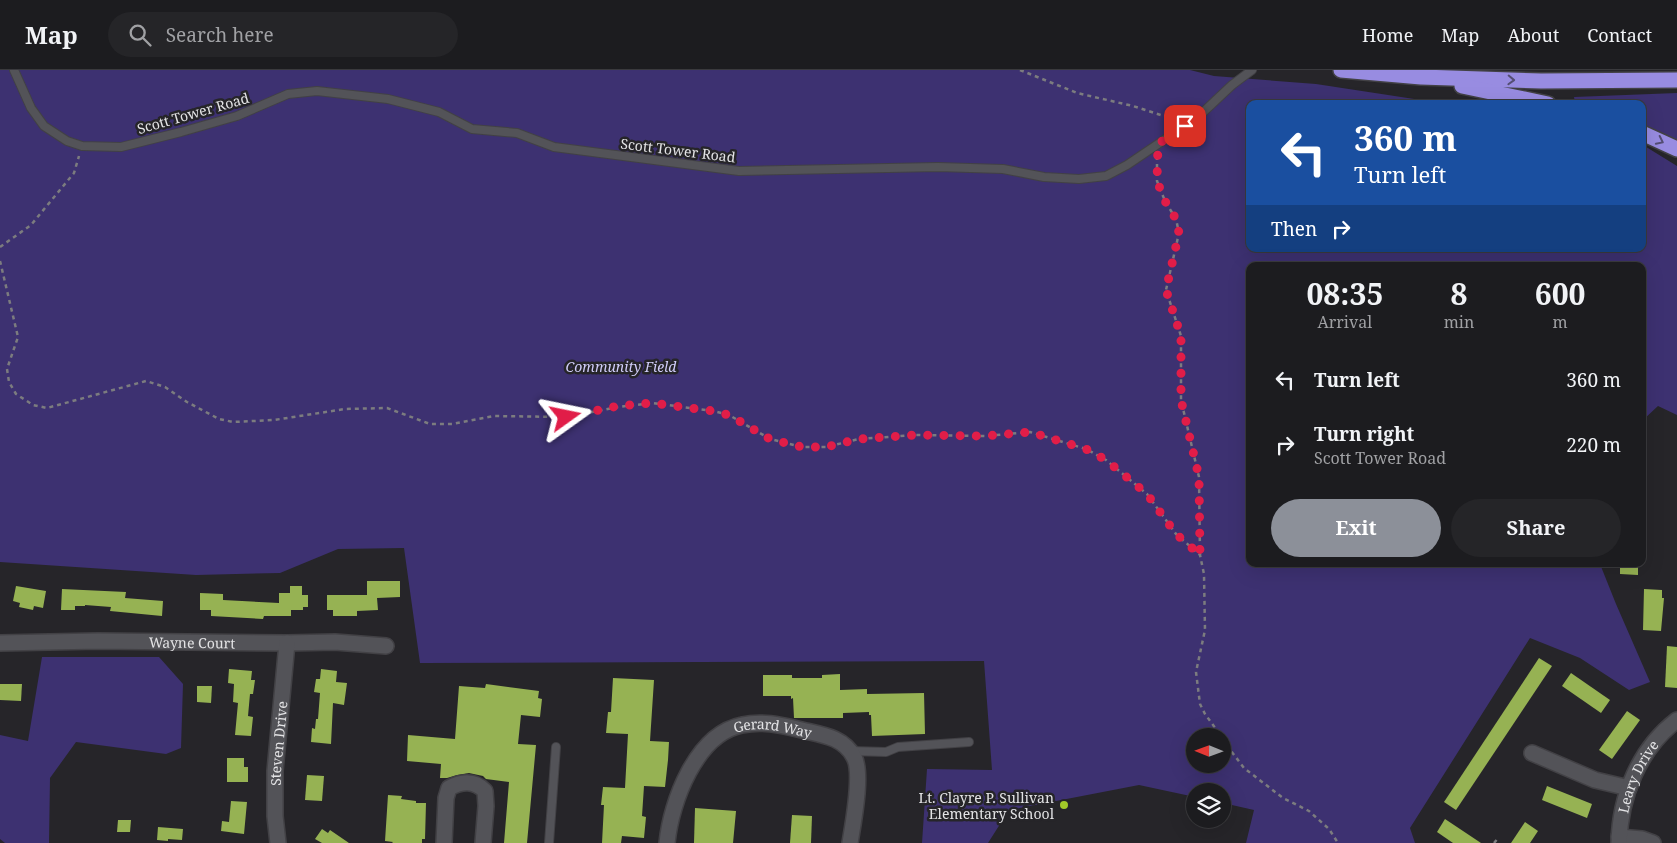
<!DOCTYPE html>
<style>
body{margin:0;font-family:"Noto Serif",serif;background:#252528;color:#f1f3f6;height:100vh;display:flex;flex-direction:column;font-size:19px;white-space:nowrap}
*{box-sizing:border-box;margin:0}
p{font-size:16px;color:#a0a1a4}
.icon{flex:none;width:28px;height:28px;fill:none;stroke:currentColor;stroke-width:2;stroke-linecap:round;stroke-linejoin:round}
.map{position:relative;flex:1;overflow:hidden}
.sheet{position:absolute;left:1246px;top:192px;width:400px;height:305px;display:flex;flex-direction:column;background:#1c1c1f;border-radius:10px;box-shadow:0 5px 20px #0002,0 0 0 1px #3a3a3d}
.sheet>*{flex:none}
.top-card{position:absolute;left:1246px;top:30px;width:400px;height:152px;border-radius:10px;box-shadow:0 5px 20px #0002,0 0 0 1px #3a3a3d;background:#1a4fa0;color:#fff;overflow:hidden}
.needle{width:32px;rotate:271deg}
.buttons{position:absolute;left:1186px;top:658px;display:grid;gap:10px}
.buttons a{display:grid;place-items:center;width:45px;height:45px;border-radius:50%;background:#1c1c1f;box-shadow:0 5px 20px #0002,0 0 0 1px #3a3a3d;font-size:25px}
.pin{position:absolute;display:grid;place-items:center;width:42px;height:42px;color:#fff;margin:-21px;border-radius:10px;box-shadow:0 2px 8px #0006}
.me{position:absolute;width:55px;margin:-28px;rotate:78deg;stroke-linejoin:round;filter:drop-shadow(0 0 4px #0008)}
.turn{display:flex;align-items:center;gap:18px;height:105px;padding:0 25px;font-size:22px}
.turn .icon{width:65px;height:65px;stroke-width:2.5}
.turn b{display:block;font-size:35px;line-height:42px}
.then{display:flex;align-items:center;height:48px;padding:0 25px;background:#0003;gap:10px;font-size:19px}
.eta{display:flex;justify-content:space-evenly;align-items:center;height:85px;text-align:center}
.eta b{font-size:30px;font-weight:700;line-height:35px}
.cta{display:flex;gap:10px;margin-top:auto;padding:10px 25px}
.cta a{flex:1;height:58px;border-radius:30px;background:#8c9099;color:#fff;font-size:20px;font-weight:700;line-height:58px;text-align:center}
.cta a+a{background:#252528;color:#f1f3f6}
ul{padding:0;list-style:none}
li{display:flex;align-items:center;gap:15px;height:65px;padding:0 25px}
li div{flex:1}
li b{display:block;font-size:19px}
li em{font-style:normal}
header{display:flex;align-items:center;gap:30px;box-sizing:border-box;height:70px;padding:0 25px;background:#1c1c1f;border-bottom:1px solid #3a3a3d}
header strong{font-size:24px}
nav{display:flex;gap:28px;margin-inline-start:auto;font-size:18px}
.search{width:350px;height:45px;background:#252528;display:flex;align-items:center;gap:12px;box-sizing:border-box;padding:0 18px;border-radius:28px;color:#a0a1a4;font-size:19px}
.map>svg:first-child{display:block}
.green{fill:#3d3171;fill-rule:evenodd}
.building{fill:#96b253}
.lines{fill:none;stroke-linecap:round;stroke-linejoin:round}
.lane-casing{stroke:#424145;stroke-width:10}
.street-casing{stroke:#424145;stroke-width:18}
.highway-casing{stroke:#424145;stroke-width:18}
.path{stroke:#7c7c7f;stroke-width:2.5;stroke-dasharray:4 4;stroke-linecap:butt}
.lane{stroke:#535358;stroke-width:8}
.street{stroke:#535358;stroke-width:15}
.highway{stroke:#988ce1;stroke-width:15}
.oneway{stroke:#544e73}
.route{stroke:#e11d48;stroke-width:9;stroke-dasharray:0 16.2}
.poi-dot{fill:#a2c929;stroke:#262529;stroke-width:2}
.labels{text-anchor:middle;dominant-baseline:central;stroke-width:5;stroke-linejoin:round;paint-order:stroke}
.street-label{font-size:14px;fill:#e3e3e5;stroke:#262529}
.park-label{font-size:14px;font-style:italic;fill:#d1cdfa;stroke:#262529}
.poi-label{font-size:14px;fill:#e3e3e5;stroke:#262529;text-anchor:end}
</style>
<header>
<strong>Map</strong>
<div class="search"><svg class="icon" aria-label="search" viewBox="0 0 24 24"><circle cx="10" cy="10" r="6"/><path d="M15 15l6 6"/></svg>Search here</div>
<nav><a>Home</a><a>Map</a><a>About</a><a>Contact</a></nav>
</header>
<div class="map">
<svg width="1677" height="773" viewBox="0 0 1677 773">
<rect width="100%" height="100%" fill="#262529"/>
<!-- green -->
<g class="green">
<path d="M0 0H1190L1214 6 1316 14 1447 34H1250V179H1642L1643 75 1677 96V345L1658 336 1643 350 1642 196H1250V494H1600L1616 534 1650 612 1629 620 1580 588 1530 568 1410 758 1415 773H1246L1254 740 1223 733 1222 721H1195V727L1139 715 1009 740 988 773H922L927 699 992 700 984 591 420 593 404 478 338 479 280 503 196 505 0 492ZM1195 666H1222V694H1195Z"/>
<path d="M1677 23V72L1643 55 1642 34H1577L1575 33 1574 27Z"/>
<path d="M42 587H159L183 614 181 678 166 684 76 672 50 708 49 773H5L0 769V665L28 671Z"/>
</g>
<!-- building -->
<g class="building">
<path d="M1620 494H1638V505L1620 504Z"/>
<path d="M367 511H400V527L377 528 378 540 357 541V546H333V540H327V525H367Z"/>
<path d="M16 516 46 521 43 538 34 536 33 540 19 537 20 533 13 531Z"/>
<path d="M290 516H302V525H308V537H303V540H291V546H264L263 549 211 546V540H200V523L223 524V530L279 533V523H290Z"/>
<path d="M62 519 126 522 125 528 163 531 162 546 110 541 111 537 85 535V536H75V540H61Z"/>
<path d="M1644 519 1662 520V528H1664L1661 561 1643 560Z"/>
<path d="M1667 576 1677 577V618L1665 617Z"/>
<path d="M1539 588 1552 596 1456 740 1444 732Z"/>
<path d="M229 599 252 601 251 610H255L253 624H250L248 646 253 647 251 666 235 665 238 633 233 632 234 614 228 613Z"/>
<path d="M321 599 337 601 336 612 347 613 344 635 333 633 331 674 311 672 312 658 315 659 316 649H318L320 623 314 622 316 609H320Z"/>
<path d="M1571 603 1610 630 1601 643 1562 616Z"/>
<path d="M840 604V620L867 619V624L924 623 925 664 872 666 871 645H869V642L843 643V648H794L793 628 791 629V626H763V605H792V608H822V605Z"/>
<path d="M613 608 654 610 650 671 669 672 668 690 665 717 644 716 642 746 646 747 644 768 622 766 621 773H602L604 735H601L603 717 625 718 628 664 606 663 608 642H611Z"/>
<path d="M0 614H22L21 631 0 630Z"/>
<path d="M486 614 539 621 538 628 542 629 540 647 521 645 518 674 536 675 527 773H504L509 712 486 709 483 706 469 703 457 705 447 708H440L441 694 407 691 408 665 455 669 459 616 485 618Z"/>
<path d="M197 616H212L211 633 197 632Z"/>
<path d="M1627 641 1640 650 1612 689 1599 680Z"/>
<path d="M227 688H244V697H248V712H227Z"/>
<path d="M307 705 324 706 322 731 305 730Z"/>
<path d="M1547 716 1592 734 1587 748 1542 730Z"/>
<path d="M388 725 402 726 401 729 416 731V733H426L425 769H422V773H392L393 772 385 771Z"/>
<path d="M231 731 247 732 244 764 221 761 222 751 229 752Z"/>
<path d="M695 738 736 741 733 773H694Z"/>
<path d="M792 745 812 746 811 773H790Z"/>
<path d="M1445 749 1481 773H1453L1437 762Z"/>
<path d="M118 750H131L130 762H117Z"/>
<path d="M1525 752 1538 761 1530 773H1511Z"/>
<path d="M158 757 183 759 182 770 168 769V771L157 770Z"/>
<path d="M322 759 328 763 330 760 349 773H322L315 769Z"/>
</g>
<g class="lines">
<defs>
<g id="lane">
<path d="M14 0 31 38 44 56 67 71 82 76 121 77 181 62 237 46 288 24 317 21 388 29 439 42 472 59 517 63 554 77 739 101 938 97 1003 99 1044 107 1079 109 1106 106 1127 95 1198 47 1232 15 1252 0"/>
<path d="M850 681 886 682 898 677 969 672"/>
<path d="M549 773 556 677"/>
</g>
<g id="street">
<path id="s1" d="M0 573 98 571 287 573 335 572 386 576"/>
<path d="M1532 683 1595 710 1629 718"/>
<path d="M1619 767 1642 769 1653 773"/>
<path id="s2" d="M278 773 275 746V701L287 573"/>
<path d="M444 773 446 728 449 718C462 711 474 710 485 721L486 736 483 773"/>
<path id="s3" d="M667 773C671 732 696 664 742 655 764 650 784 656 806 661 824 665 844 668 854 687 863 703 853 754 850 773"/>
<path id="s4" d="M1619 773C1620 726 1639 679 1677 650"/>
</g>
<g id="highway">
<path d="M1341 0 1421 7 1541 11 1677 10"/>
<path d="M1462 16 1548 34"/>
<path d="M1642 63 1677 79"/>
</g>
</defs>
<!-- lane casing -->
<use href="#lane" class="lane-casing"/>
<!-- street casing -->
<use href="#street" class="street-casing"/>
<!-- highway casing -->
<use href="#highway" class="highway-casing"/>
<!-- path -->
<g class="path">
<path d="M1020 0 1077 23 1133 36 1176 50"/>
<path d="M1157 86V111L1165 131 1176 149 1179 163 1166 220 1181 266V330L1199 407 1200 485"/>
<path d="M0 177 31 155 74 103 79 86"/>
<path d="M0 191 18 267 7 299 9 312 16 324 33 335 47 338 146 311 165 317 187 332 219 349 233 352 274 350 345 339 387 338 430 354H452L494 346 566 347 618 337 652 333 713 341 729 345 770 369 802 377H826L859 369 915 365 985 366 1030 362 1086 379 1106 390 1147 424 1176 464 1200 485 1204 504 1205 560 1196 602 1200 634 1205 644 1221 666"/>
<path d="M1222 669 1244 698 1283 728 1309 741 1329 759 1338 773"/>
<path d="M1494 773 1499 767"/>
</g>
<!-- lane -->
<use href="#lane" class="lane"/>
<!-- street -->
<use href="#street" class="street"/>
<!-- highway -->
<use href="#highway" class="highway"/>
</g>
<!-- one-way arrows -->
<defs><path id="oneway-chevron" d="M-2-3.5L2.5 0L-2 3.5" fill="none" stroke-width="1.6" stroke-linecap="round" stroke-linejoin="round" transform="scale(1.25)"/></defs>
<g class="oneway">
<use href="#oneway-chevron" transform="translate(1511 10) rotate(2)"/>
<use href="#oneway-chevron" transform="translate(1660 71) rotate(26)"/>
</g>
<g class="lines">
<!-- route -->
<path class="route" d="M566 347 618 336 652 333 713 341 729 345 770 369 802 377H826L859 369 915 365 985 366 1030 362 1086 379 1106 390 1147 424 1176 464 1200 485 1199 407 1181 330V266L1166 220 1179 163 1176 149 1165 131 1157 111 1158 74 1185 56"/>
</g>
<!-- markers -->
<circle class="poi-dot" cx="1064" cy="735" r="5"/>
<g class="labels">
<!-- street labels -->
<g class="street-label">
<text transform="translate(193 43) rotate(-16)">Scott Tower Road</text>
<text transform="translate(678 80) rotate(7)">Scott Tower Road</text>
<text stroke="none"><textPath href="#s1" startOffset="192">Wayne Court</textPath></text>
<text stroke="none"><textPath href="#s3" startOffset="179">Gerard Way</textPath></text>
<text stroke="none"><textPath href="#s2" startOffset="100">Steven Drive</textPath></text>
<text stroke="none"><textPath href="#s4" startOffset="70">Leary Drive</textPath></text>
</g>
<!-- park labels -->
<g class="park-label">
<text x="621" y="296">Community Field</text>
</g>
<!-- poi labels -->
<g class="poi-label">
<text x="1054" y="727">Lt. Clayre P. Sullivan<tspan x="1054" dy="16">Elementary School</tspan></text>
</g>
</g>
</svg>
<div class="buttons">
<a><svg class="needle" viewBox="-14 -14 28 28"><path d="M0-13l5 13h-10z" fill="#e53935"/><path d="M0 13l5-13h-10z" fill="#a0a1a4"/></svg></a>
<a><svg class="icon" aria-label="layers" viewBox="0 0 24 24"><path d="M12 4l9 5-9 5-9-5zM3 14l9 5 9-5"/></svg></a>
</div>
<div class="pin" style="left:1185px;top:56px;background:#d93025"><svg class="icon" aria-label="arrive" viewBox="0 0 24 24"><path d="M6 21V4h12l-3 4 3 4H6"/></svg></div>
<svg class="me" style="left:566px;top:347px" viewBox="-20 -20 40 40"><path d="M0-17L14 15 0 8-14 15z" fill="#e11d48" stroke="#fff" stroke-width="4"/></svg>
<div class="top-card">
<div class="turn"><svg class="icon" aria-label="left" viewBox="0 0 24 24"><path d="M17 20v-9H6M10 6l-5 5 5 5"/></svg><div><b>360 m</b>Turn left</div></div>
<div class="then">Then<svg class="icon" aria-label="right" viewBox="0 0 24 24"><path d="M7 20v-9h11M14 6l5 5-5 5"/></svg></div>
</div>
<section class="sheet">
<div class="eta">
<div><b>08:35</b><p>Arrival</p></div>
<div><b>8</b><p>min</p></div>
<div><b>600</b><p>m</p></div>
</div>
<ul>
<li><svg class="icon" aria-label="left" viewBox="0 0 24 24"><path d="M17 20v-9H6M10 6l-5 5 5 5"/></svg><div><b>Turn left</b></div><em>360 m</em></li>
<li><svg class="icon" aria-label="right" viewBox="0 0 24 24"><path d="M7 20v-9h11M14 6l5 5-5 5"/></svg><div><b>Turn right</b><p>Scott Tower Road</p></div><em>220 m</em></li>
</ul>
<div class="cta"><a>Exit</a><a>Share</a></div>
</section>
</div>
